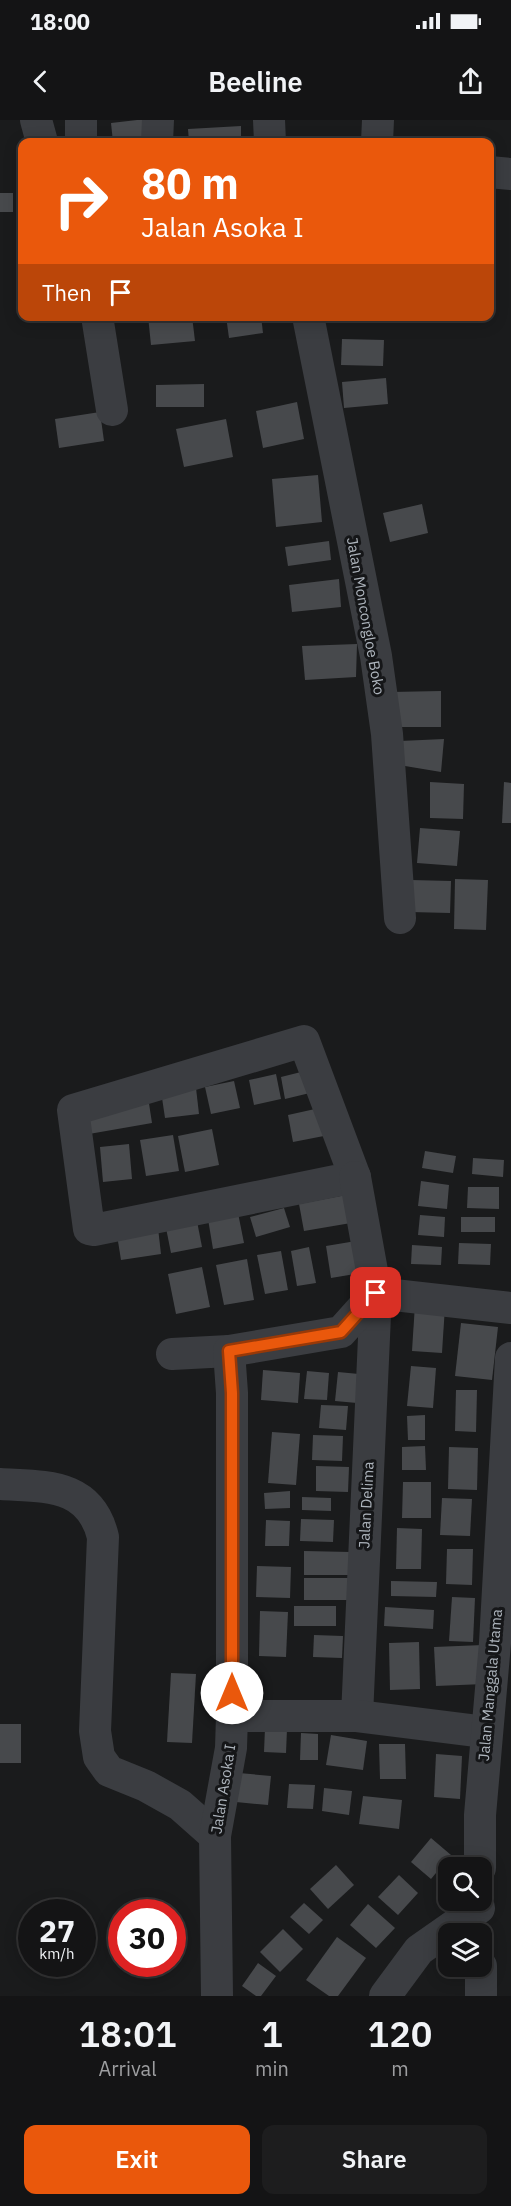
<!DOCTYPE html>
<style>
body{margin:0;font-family:"IBM Plex Sans",sans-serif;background:#1d1d1e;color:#f1f3f6;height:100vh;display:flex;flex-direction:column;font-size:22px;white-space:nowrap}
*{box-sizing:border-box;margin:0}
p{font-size:20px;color:#9d9ea0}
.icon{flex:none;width:33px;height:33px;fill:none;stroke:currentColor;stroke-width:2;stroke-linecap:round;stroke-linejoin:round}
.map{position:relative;height:1876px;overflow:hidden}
.sheet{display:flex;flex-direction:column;background:#141415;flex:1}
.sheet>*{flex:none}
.top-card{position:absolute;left:18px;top:18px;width:476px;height:183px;border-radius:12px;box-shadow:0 3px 15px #0003,0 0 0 2px #333334;background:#ea580c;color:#fff;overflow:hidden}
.controls{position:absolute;left:438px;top:1737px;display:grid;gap:12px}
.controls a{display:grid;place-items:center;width:54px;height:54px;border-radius:12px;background:#141415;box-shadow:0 3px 15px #0003,0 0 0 2px #333334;font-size:30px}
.speed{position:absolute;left:18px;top:1779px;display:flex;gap:12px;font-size:30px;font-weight:700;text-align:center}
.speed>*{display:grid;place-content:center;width:78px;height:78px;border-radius:50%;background:#141415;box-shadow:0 3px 15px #0003,0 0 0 2px #333334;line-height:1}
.speed small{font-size:15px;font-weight:400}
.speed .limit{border:9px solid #d22;background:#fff;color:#111}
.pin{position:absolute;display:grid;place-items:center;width:51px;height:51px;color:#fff;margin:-26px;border-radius:12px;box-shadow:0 3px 9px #0006}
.me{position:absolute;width:66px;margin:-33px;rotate:0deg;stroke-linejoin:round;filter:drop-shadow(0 0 4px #0008)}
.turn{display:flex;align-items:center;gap:21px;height:126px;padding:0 24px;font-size:27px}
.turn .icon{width:78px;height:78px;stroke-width:2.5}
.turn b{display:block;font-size:42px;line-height:51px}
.then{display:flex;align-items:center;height:57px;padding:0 24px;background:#0003;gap:12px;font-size:22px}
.eta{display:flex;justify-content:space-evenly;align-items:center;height:102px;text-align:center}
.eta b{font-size:36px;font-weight:600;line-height:42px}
.cta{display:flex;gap:12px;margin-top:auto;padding:12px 24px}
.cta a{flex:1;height:69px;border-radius:12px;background:#ea580c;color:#fff;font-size:24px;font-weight:600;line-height:69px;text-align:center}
.cta a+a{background:#1d1d1e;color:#f1f3f6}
.status{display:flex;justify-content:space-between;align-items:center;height:42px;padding:0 30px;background:#141415;direction:ltr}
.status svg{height:16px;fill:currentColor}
header{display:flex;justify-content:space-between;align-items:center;height:78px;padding:0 24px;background:#141415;font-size:27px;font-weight:600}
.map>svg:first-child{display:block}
.building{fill:#47494c}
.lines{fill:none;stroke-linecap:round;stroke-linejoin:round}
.street{stroke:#3b3d41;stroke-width:32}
.route-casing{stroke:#983908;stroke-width:15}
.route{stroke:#ea580c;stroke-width:10}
.labels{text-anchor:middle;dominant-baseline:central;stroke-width:6;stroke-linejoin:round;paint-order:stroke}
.street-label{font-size:15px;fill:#adb4bc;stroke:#151618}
</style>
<div class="status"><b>18:00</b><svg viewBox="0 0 49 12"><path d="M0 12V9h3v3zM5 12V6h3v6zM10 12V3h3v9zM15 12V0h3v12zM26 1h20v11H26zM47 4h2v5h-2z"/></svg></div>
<header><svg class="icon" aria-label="back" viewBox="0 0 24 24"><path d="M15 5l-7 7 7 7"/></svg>Beeline<svg class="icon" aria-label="share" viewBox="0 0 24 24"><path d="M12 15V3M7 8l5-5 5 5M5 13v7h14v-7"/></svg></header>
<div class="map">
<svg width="511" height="1876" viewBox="0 0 511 1876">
<rect width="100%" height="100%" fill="#1a1b1c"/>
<!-- building -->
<g class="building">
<path d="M137 0H151L150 22H113L111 3Z"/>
<path d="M241 6V22H189L188 9Z"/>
<rect x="0" y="73" width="13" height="19"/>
<path d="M148 196H192L195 221 151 225Z"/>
<path d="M226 196H261L263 213 229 218Z"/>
<path d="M342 219 384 220 383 246 341 245Z"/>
<path d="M386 258 388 284 344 288 342 262Z"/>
<path d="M204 264V287H156V265Z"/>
<path d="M297 282 304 319 263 328 256 291Z"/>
<path d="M100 292 104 321 59 328 55 299Z"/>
<path d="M226 299 233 337 184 347 176 309Z"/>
<path d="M318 355 322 402 276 407 272 359Z"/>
<path d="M422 384 428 413 390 422 383 393Z"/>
<path d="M329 421 331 440 288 446 285 427Z"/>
<path d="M339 459 341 487 292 492 289 465Z"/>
<path d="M357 524 356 557 305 560 302 526Z"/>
<path d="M441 571V607H391V572Z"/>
<path d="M444 619 441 652 405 646 400 621Z"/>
<path d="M430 662 464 664 463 699 430 698Z"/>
<path d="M504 662 511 663V703H502Z"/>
<path d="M420 708 460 711 457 746 417 743Z"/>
<path d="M455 759 488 760 486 810 454 809Z"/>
<path d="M411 760 451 761 450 793 410 792Z"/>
<path d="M309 950 314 972 285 979 281 957Z"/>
<path d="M276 954 281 979 254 985 249 960Z"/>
<path d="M234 961 240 988 211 994 205 967Z"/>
<path d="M196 968 199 994 165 998 161 971Z"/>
<path d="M148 977 152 1003 89 1014 85 987Z"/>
<path d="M324 987 329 1015 293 1022 288 995Z"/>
<path d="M212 1009 219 1045 185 1052 178 1016Z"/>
<path d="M173 1015 179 1051 146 1056 140 1020Z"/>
<path d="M129 1024 132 1059 103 1062 100 1027Z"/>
<path d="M425 1031 456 1036 453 1053 422 1048Z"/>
<path d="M473 1038 504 1040 503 1057 472 1054Z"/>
<path d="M421 1061 449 1065 447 1089 418 1086Z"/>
<path d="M468 1067H499V1089L467 1088Z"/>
<path d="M346 1075 351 1103 304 1111 299 1084Z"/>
<path d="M284 1088 290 1107 256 1117 250 1097Z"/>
<path d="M238 1093 244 1123 213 1129 208 1099Z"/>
<path d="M420 1095 445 1097 444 1117 418 1115Z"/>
<path d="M196 1096 202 1127 171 1133 165 1103Z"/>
<rect x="461" y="1097" width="34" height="15"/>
<path d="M158 1108 161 1134 121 1140 117 1115Z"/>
<path d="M362 1120 367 1152 331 1158 326 1126Z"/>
<path d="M459 1123 491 1124 490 1145 458 1144Z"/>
<path d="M412 1125 442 1127 441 1145 411 1144Z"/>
<path d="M309 1127 316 1163 297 1166 291 1131Z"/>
<path d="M281 1131 288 1170 265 1174 257 1135Z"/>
<path d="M247 1139 254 1180 224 1185 216 1145Z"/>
<path d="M202 1147 210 1187 176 1194 168 1154Z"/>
<path d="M415 1184 445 1186 442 1233 412 1231Z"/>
<path d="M461 1203 498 1207 492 1260 455 1256Z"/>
<path d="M411 1246 436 1248 433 1288 407 1286Z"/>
<path d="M263 1250 300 1253 298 1283 261 1280Z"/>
<path d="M307 1251 329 1253 327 1280 304 1279Z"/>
<path d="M338 1252 359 1254 357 1283 335 1281Z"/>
<path d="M456 1270H477L476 1312 455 1311Z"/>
<path d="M321 1285 348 1286 346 1310 319 1308Z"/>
<path d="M425 1295V1320H408L407 1296Z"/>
<path d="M272 1312 300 1314 296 1365 268 1363Z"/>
<path d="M313 1315 343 1316 342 1341 312 1340Z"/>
<path d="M425 1326 426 1350H402V1327Z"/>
<path d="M449 1327 478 1328 477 1370 448 1369Z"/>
<path d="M316 1346 349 1347 348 1372 316 1371Z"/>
<path d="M403 1362H431V1398H402Z"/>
<path d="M290 1371V1388L265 1389 264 1373Z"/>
<path d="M302 1377 331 1378V1391L302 1390Z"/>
<path d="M442 1378 472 1379 470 1416 440 1415Z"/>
<path d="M301 1399 334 1400 333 1422 300 1421Z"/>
<path d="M266 1400 290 1401 289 1426H265Z"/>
<path d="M397 1408 422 1409 421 1449H396Z"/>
<path d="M447 1429H473L472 1465 446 1464Z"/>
<path d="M304 1431 351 1432 350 1455H304Z"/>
<path d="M257 1446 291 1447 290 1478 256 1477Z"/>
<rect x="304" y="1458" width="50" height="22"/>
<path d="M391 1461 437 1462 436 1477 391 1476Z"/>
<path d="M452 1477 475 1478 473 1522 449 1521Z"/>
<rect x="294" y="1486" width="42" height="20"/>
<path d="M385 1487 434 1490 433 1509 384 1506Z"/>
<path d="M260 1491 288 1492 286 1537 259 1536Z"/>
<path d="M314 1515 343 1516 342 1538 313 1537Z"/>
<path d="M419 1522 420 1569 390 1570 389 1523Z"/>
<path d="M483 1525 484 1564 436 1566 434 1527Z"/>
<path d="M171 1553 196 1554 192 1623 167 1622Z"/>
<rect x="0" y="1604" width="21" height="39"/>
<path d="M265 1608 287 1609 286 1633 264 1632Z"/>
<path d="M301 1613 318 1614V1640H300Z"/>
<path d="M331 1615 367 1621 363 1650 326 1645Z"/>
<path d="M379 1624H405L406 1659H380Z"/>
<path d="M436 1634 462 1636 460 1679 434 1677Z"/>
<path d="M239 1653 271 1656 268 1685 236 1682Z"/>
<path d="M289 1664 315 1665 313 1689 287 1688Z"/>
<path d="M324 1668 352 1671 349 1695 322 1691Z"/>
<path d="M363 1676 402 1680 399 1709 359 1704Z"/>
<path d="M431 1718 451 1735 431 1759 411 1742Z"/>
<path d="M336 1745 354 1765 328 1789 310 1769Z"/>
<path d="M399 1755 418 1773 398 1795 378 1777Z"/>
<path d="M304 1783 323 1800 309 1814 290 1797Z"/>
<path d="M368 1784 395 1808 376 1828 350 1805Z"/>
<path d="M283 1809 303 1829 280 1852 260 1832Z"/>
<path d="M337 1817 366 1838 338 1876H329L306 1860Z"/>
<path d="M258 1843 276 1856 261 1876H256L242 1866Z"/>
</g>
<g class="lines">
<!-- street -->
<g class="street">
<path d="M36 0 42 22"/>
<path d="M269 0 270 22"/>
<path d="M81 22V0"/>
<path d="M157 22 158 0"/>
<path d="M377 22 378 0"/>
<path d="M489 52 511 54"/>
<path d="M97 196 112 290"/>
<path d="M308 196 376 536 387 614 400 798"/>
<path d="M304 921 355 1057 94 1110 89 1109 73 990Z"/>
<path d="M355 1057 376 1173 357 1596"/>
<path d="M376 1173 511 1188"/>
<path d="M172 1234 229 1231"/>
<path d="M0 1364C46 1367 90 1363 103 1417L95 1611 99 1637 109 1651 146 1666 180 1685 215 1716"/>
<path d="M232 1596H357L485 1612"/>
<path d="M480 1748V1695L495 1523 511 1238"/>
<path d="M481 1846V1876"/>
<path d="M217 1876 215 1716 231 1628 232 1596V1273L229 1231 341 1212 376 1173"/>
<path d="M385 1876 419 1830 479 1788"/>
</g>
</g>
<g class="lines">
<defs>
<path id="route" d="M232 1573V1273L229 1231 341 1212 376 1173"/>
</defs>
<!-- route casing -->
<use href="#route" class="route-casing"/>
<!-- route -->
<use href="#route" class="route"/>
</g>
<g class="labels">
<!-- street labels -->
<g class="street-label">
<text transform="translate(366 496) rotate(80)">Jalan Moncongloe Boko</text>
<text transform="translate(366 1385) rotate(-87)">Jalan Delima</text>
<text transform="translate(490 1565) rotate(-85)">Jalan Manggala Utama</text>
<text transform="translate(223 1669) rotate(-81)">Jalan Asoka I</text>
</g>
</g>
</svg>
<div class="controls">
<a><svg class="icon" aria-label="search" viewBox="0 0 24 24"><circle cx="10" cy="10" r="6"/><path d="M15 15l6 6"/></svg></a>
<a><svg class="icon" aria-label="layers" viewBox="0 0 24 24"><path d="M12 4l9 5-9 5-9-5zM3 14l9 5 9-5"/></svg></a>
</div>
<div class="speed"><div>27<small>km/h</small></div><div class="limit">30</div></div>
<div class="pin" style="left:376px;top:1173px;background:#d93025"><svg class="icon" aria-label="arrive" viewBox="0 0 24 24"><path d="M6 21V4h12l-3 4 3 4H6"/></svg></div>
<svg class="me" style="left:232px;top:1573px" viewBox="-20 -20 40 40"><circle r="19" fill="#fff"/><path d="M0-13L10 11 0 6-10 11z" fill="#ea580c"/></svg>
<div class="top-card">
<div class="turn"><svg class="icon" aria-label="right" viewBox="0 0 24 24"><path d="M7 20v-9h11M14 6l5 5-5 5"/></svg><div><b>80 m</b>Jalan Asoka I</div></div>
<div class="then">Then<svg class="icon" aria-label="arrive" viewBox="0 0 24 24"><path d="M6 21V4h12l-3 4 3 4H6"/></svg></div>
</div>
</div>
<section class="sheet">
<div class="eta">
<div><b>18:01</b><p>Arrival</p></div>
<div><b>1</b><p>min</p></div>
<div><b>120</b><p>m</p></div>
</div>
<div class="cta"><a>Exit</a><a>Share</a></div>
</section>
